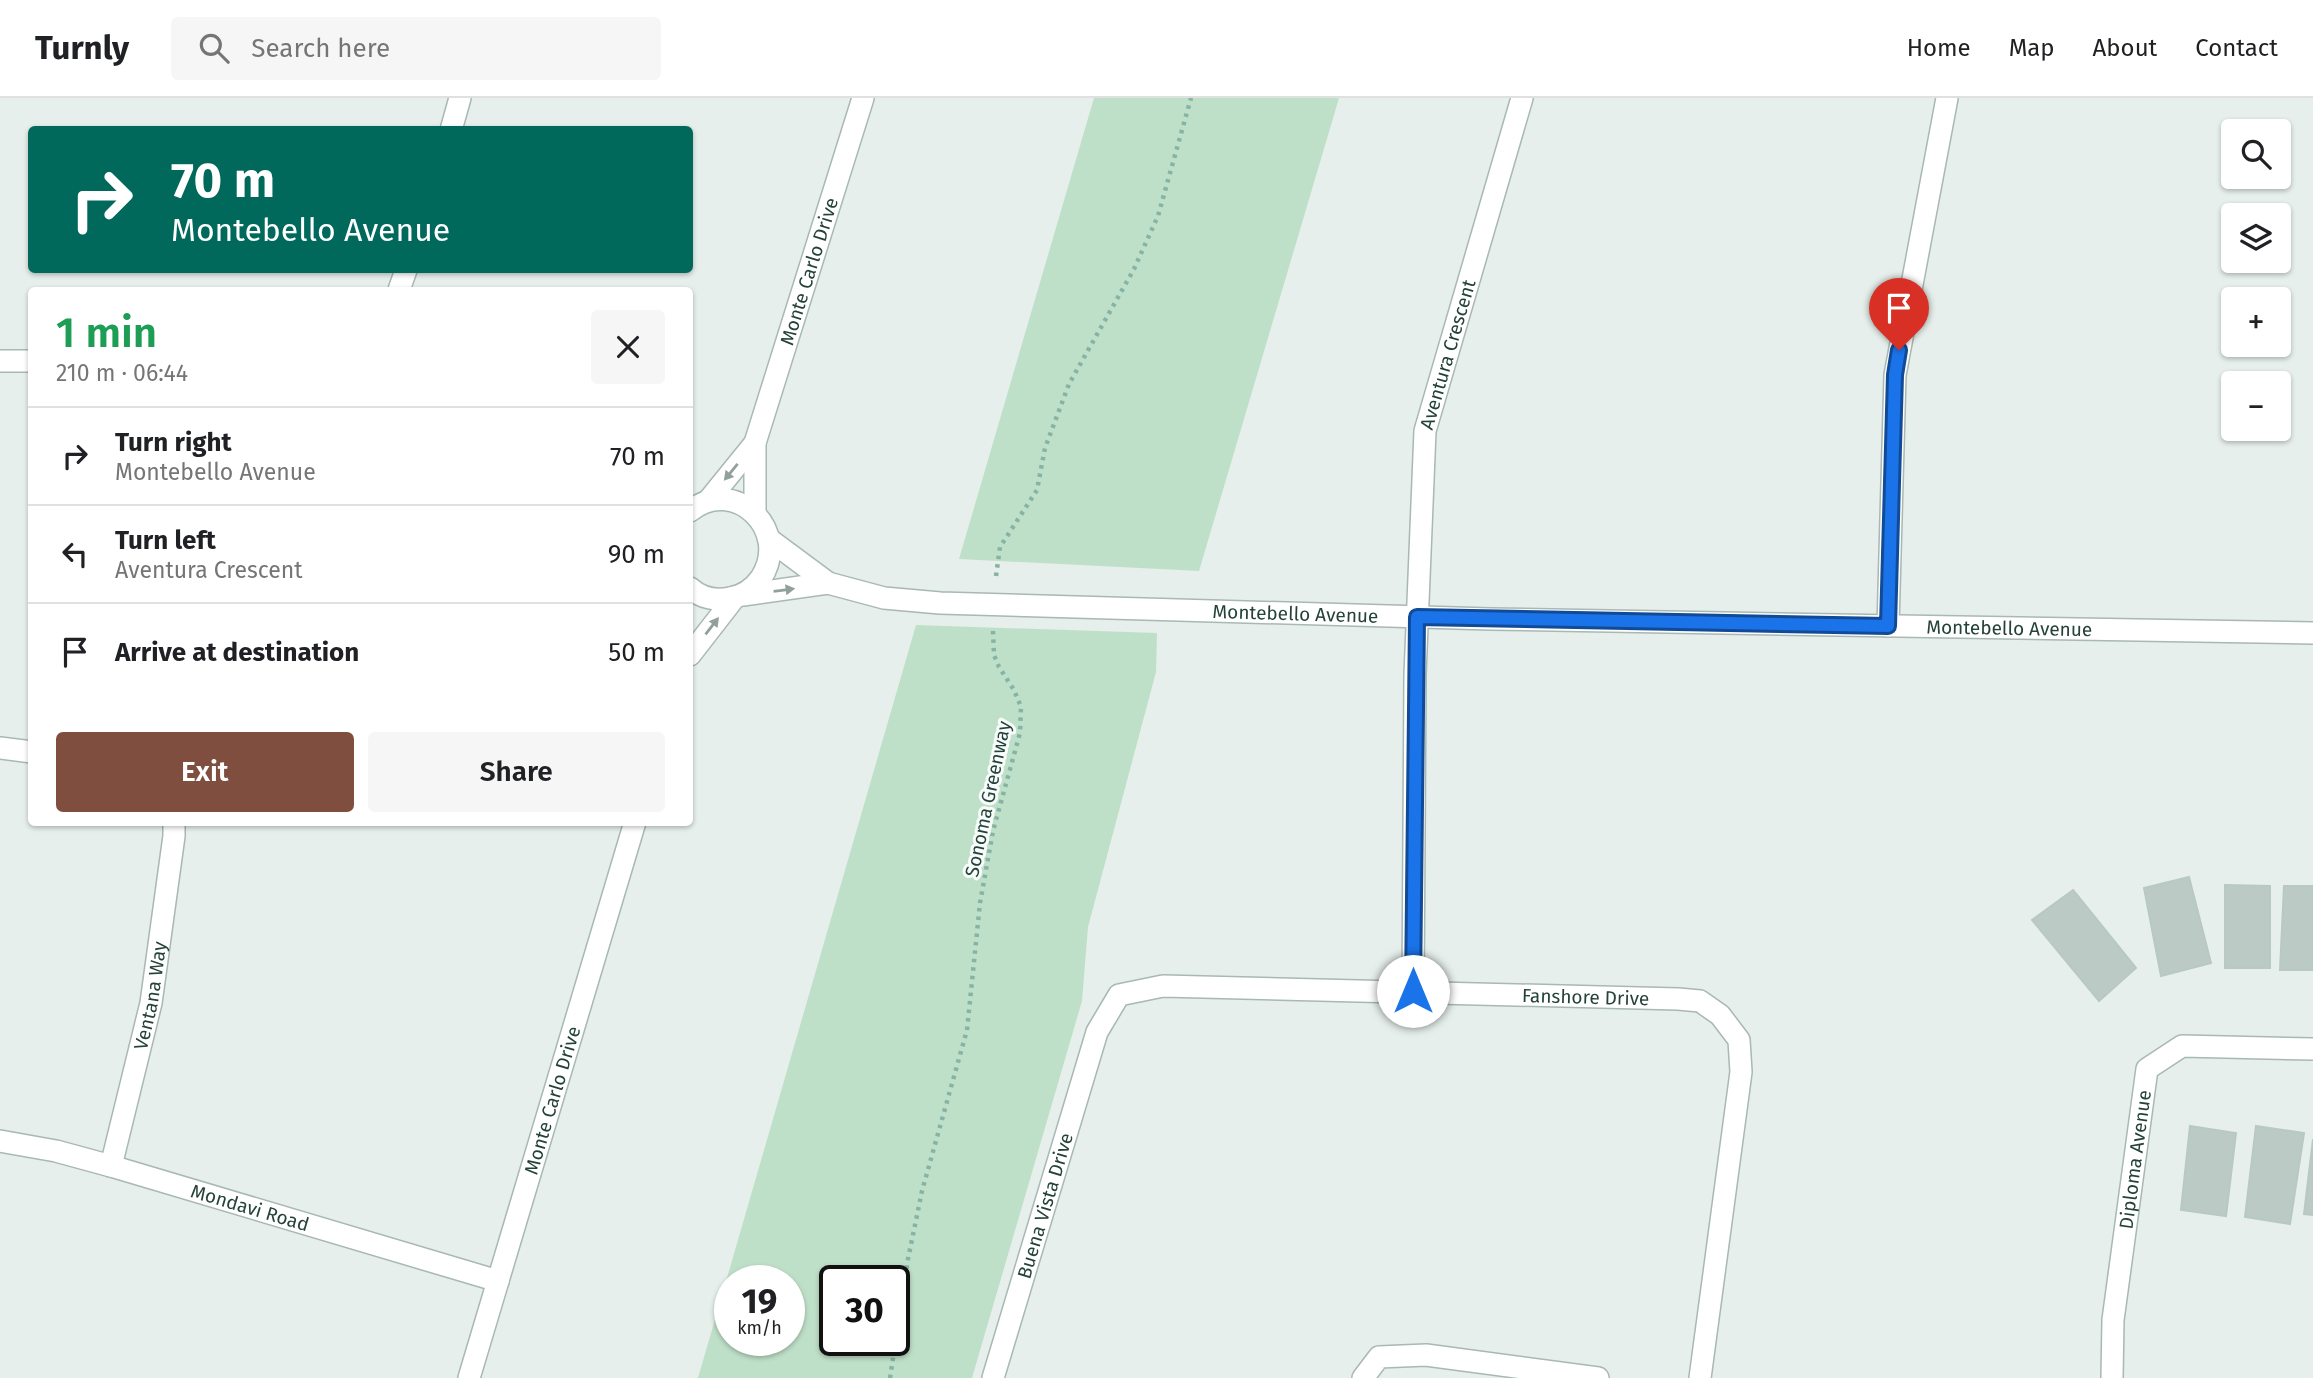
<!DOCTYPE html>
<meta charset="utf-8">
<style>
body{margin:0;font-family:"Fira Sans",sans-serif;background:#f6f6f6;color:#202124;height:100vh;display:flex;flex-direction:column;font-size:26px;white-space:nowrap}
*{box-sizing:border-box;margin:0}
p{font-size:23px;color:#757577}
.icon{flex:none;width:38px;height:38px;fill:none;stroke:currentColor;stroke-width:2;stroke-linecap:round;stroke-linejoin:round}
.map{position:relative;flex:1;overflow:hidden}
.side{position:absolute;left:28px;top:189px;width:665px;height:539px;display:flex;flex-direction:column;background:#fff;border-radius:7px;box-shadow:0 2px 5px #0004}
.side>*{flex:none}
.banner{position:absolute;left:28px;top:28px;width:665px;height:147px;border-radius:7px;box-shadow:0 2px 5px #0004;background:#00695c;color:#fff;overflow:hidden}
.buttons{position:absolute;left:2221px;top:21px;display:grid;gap:14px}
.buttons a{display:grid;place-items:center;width:70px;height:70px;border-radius:7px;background:#fff;box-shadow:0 2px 5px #0004;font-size:35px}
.speed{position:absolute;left:714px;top:1167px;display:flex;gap:14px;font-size:35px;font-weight:700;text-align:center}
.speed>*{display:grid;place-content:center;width:91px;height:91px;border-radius:50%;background:#fff;box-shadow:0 2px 5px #0004;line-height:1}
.speed small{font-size:18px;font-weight:400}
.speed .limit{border:4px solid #111;border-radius:10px;background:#fff;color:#111}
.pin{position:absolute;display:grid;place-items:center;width:60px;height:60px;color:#fff;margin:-72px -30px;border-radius:50% 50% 50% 0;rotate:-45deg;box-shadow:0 0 7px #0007}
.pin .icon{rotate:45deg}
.me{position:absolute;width:77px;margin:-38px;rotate:0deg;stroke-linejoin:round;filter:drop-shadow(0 0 5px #0008)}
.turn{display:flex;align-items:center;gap:24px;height:147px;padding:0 28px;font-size:32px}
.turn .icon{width:91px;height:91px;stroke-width:2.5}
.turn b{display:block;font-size:49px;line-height:60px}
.round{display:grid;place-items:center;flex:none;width:74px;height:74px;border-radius:7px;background:#f6f6f6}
.headline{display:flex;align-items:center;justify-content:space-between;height:119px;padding:0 28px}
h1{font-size:42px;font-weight:600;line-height:52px;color:#1e9e55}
.action{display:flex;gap:14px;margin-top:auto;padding:14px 28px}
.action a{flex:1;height:80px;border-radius:7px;background:#7f4e3f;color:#fff;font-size:28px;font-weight:600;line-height:80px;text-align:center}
.action a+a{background:#f6f6f6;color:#202124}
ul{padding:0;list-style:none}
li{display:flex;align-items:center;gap:21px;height:98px;padding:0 28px;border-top:2px solid #e0e0e0}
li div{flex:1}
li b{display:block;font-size:26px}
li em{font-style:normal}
header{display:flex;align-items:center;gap:42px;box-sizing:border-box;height:98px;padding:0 35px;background:#fff;border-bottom:2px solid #e0e0e0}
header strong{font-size:33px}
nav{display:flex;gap:38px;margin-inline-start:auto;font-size:24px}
.search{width:490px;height:63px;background:#f6f6f6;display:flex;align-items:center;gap:18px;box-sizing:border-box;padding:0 24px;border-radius:7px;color:#757577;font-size:26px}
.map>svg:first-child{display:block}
.green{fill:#bfe0c8;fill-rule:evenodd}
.building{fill:#bbcac4;stroke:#b8c9c2;stroke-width:2}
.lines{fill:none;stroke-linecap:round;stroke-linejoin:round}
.minor-casing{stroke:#a8b8b2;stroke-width:24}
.path{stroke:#86b3a5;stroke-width:4.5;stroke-dasharray:3.5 5;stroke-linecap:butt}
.minor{stroke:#fff;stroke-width:21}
.oneway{fill:#92a09c}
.route-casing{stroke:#114b97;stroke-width:18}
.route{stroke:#1a73e8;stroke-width:12}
.labels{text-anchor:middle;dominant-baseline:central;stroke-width:6;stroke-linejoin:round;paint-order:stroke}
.street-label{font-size:19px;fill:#24423a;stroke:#f7fbf9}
</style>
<header>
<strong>Turnly</strong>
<div class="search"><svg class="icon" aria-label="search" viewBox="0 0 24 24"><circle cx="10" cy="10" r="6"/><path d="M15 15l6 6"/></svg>Search here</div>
<nav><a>Home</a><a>Map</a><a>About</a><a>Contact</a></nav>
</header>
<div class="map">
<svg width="2313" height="1280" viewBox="0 0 2313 1280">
<rect width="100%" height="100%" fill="#e6efeb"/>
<!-- green -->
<g class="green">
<path d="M1094 0H1339L1199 473 959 461Z"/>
<path d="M916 527 1157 535 1156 574 1088 829 1082 903 972 1280H698ZM730 1183H789V1242H730ZM835 1183H894V1242H835Z"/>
</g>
<!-- building -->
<g class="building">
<path d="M2189 779 2211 865 2161 878 2144 790Z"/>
<path d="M2225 787 2270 788V870H2225Z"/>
<path d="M2284 788H2313V872H2280Z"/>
<path d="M2073 792 2136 870 2099 903 2032 822Z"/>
<path d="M2190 1028 2236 1035 2226 1118 2181 1112Z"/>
<path d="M2256 1028 2304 1035 2290 1126 2245 1119Z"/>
<path d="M2313 1041V1117L2304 1116Z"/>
</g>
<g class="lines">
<defs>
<g id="minor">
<path d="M451 32 460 0"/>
<path d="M399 192 406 172"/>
<path d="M0 263H32"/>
<path d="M708 403 755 345"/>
<path d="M690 413C734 377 792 432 761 480 754 490 743 498 730 500 716 503 701 500 690 490"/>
<path id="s1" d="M755 415V345L863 0"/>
<path id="s2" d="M770 442 828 485 884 500 940 505 1490 521 2313 535"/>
<path d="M743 497 828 485"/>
<path d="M1888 528 1895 277 1947 0"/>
<path d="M690 557 735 499"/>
<path d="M0 650 32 654"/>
<path id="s3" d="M1413 893 1415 577 1425 333 1522 0"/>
<path id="s4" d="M0 1043 56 1053 111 1068 498 1183"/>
<path id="s5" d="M111 1068 151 905 174 738V724"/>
<path id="s6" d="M469 1280 635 724"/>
<path id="s7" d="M993 1280 1097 934 1119 897 1163 888 1678 901 1700 903 1720 917 1739 942 1741 974 1700 1280"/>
<path d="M1363 1280 1379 1259 1426 1257 1598 1280"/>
<path id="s8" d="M2112 1280 2113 1222 2147 971 2182 948 2313 951"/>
</g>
</defs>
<!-- minor casing -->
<use href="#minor" class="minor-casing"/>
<!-- path -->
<g class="path">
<path d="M996 478 1000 449 1037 392 1045 350 1069 286 1134 171 1158 118 1191 0"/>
<path d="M890 1280 908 1161 922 1093 967 932 980 805 993 733 1020 635 1021 609 1014 592 999 569 994 557 993 533"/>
</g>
<!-- minor -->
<use href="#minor" class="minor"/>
</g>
<!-- one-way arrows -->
<defs><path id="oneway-solid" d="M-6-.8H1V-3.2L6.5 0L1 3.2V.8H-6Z" transform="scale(1.75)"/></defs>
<g class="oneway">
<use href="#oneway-solid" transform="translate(731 374) rotate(129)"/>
<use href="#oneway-solid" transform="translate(784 492) rotate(-7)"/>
<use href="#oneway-solid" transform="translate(712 528) rotate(-52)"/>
</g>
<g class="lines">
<defs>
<path id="route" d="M1413 893 1417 519 1888 528 1895 277 1899 252"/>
</defs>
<!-- route casing -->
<use href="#route" class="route-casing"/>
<!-- route -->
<use href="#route" class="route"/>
</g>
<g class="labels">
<!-- street labels -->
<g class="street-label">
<text stroke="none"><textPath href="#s1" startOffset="250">Monte Carlo Drive</textPath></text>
<text stroke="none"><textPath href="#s3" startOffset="640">Aventura Crescent</textPath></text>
<text stroke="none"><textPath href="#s2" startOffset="542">Montebello Avenue</textPath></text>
<text stroke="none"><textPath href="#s2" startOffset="1256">Montebello Avenue</textPath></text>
<text transform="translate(988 701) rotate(-78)">Sonoma Greenway</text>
<text stroke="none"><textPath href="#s5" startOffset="175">Ventana Way</textPath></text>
<text stroke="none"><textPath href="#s7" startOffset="872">Fanshore Drive</textPath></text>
<text stroke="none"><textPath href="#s6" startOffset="290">Monte Carlo Drive</textPath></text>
<text stroke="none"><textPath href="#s8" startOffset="220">Diploma Avenue</textPath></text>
<text stroke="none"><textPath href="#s7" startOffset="180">Buena Vista Drive</textPath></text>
<text stroke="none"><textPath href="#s4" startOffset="259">Mondavi Road</textPath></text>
</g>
</g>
</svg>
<div class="buttons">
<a><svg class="icon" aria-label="search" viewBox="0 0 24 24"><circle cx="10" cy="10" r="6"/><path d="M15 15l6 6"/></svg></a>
<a><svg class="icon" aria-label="layers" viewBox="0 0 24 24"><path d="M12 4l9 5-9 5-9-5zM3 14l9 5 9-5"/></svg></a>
<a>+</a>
<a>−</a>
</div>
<div class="speed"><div>19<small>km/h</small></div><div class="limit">30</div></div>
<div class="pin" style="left:1899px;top:252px;background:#d93025"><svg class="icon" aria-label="arrive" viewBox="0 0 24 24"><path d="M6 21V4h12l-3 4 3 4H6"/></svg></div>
<svg class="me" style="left:1413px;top:893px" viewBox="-20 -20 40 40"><circle r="19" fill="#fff"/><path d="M0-13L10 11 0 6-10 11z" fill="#1a73e8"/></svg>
<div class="banner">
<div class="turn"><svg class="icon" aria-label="right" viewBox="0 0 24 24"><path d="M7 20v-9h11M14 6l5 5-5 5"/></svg><div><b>70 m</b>Montebello Avenue</div></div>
</div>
<section class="side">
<div class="headline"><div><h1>1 min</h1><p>210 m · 06:44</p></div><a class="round"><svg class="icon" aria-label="close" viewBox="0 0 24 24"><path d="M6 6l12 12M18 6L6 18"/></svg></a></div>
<ul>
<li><svg class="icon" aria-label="right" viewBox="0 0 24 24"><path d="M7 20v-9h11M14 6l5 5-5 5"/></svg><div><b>Turn right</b><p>Montebello Avenue</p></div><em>70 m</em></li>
<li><svg class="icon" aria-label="left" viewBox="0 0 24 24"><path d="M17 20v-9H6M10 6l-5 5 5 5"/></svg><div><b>Turn left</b><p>Aventura Crescent</p></div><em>90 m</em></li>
<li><svg class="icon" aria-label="arrive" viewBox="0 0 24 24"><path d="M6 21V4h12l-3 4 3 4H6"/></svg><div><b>Arrive at destination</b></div><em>50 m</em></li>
</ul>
<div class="action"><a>Exit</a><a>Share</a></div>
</section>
</div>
